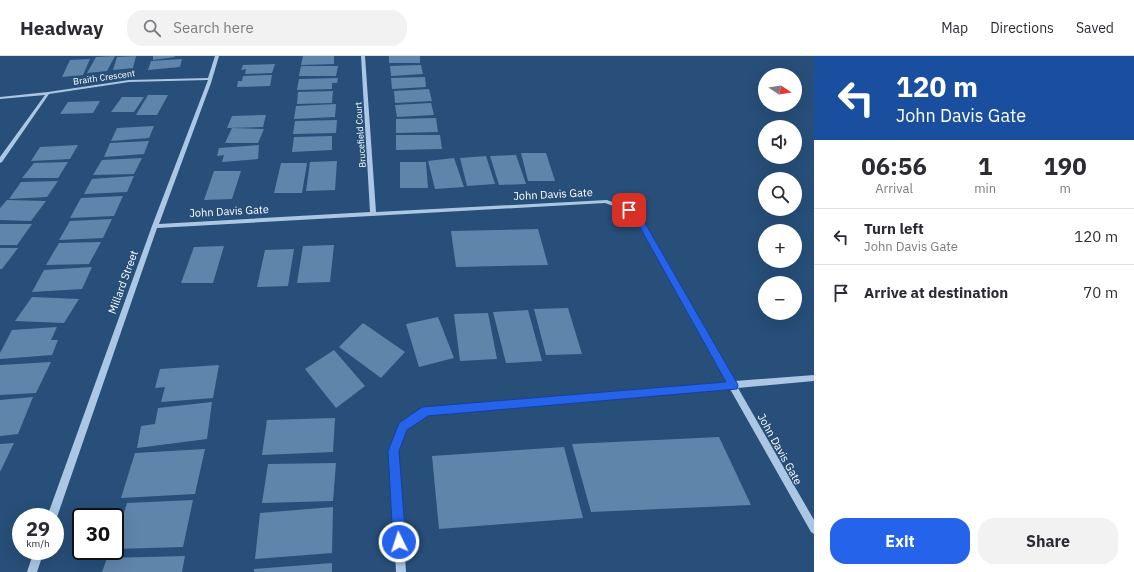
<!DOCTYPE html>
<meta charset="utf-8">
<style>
body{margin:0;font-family:"IBM Plex Sans",sans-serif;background:#f2f2f3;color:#2b2b33;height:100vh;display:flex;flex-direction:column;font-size:15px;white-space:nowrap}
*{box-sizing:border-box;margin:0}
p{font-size:13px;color:#7c7c81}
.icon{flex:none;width:22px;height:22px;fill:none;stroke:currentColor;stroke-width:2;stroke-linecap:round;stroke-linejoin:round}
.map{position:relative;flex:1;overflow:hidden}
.side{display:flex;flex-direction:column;background:#fff;width:320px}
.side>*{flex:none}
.guide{background:#1a4fa0;color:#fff;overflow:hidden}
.needle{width:26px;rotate:102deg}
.buttons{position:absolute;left:758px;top:12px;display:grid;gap:8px}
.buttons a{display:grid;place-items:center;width:44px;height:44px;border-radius:50%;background:#fff;box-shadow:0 4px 16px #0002;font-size:20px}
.speed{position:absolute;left:12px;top:452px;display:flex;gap:8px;font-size:20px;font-weight:700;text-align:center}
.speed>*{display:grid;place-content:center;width:52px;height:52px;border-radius:50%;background:#fff;box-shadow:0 4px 16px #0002;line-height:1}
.speed small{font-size:10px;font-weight:400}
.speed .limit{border:2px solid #111;border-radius:6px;background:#fff;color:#111}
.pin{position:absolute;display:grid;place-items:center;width:34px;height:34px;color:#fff;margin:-17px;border-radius:8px;box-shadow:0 2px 6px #0006}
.me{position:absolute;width:44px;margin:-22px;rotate:356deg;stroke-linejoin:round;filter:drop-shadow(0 0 3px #0008)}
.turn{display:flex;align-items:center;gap:14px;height:84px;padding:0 16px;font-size:18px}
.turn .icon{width:52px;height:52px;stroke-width:2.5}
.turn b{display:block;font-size:28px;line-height:34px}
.eta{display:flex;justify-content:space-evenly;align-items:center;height:68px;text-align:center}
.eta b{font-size:24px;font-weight:700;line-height:28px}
.action{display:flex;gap:8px;margin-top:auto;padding:8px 16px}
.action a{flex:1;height:46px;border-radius:16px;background:#2563eb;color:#fff;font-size:16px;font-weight:700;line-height:46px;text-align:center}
.action a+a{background:#f2f2f3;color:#2b2b33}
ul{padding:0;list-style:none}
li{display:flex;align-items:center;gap:12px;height:56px;padding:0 16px;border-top:1px solid #e1e1e2}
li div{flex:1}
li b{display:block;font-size:15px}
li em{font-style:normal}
header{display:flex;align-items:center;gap:24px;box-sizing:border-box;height:56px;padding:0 20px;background:#fff;border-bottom:1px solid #e1e1e2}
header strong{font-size:19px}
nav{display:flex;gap:22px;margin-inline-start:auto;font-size:14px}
.search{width:280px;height:36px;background:#f2f2f3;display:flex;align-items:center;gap:10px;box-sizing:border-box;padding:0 14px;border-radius:16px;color:#7c7c81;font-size:15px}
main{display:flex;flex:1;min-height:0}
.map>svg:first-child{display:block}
.building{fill:#6085ab}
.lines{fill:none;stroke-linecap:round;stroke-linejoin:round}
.minor{fill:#abc7e3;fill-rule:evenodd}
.route{fill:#2563eb;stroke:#184099}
.labels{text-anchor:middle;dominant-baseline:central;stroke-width:3;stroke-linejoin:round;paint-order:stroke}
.far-street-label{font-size:9px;fill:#fff;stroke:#274f79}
.street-label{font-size:11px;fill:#fff;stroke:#274f79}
</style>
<header>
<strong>Headway</strong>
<div class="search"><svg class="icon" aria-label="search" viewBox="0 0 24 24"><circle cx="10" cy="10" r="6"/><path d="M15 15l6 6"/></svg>Search here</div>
<nav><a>Map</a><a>Directions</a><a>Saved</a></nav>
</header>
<main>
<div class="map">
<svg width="814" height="516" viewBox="0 0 814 516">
<rect width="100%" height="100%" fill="#274f79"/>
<!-- building -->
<g class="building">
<path d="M115 0 107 15 87 17 96 1Z"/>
<path d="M136 0 133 12 113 14 117 1Z"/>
<path d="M153 0H174L175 1 153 4Z"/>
<path d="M303 0H334V8L301 9Z"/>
<rect x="389" y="0" width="31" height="7"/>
<path d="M90 3 83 19 62 21 70 4Z"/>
<path d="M182 3 180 11 148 14 151 5Z"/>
<path d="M275 8 272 17 245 18 246 13 241 14 243 9Z"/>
<path d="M421 9 423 18 391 20 390 10Z"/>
<path d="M301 10H338L336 20H299Z"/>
<path d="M272 19 270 30 237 31 238 25H242L243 20Z"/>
<path d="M425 21 426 31 392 33 391 22Z"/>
<path d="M338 22 337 27H332V33L297 34 299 23Z"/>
<path d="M429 33 432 45 395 47 394 35Z"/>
<path d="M333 35 332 47 297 48 298 36Z"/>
<path d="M148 39H168L157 59H136Z"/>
<path d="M122 41H144L134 56H111Z"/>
<path d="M100 45 93 57 60 58 68 46Z"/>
<path d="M431 47 434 59 397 61 395 49Z"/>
<path d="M336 48 335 61 294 63 296 50Z"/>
<path d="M266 59 263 71 227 72 232 60Z"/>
<path d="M436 62 438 76 396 77V63Z"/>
<path d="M337 64 336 77 293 78 295 65Z"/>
<path d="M154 70 149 82 111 85 117 72Z"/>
<path d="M232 72 264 73 258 87H225Z"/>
<path d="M396 79H440L442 93 396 94Z"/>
<path d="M332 80V94L292 96 294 81Z"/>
<path d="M149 85 144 98 104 101 110 87Z"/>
<path d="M78 89 70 103 31 105 40 91Z"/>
<path d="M259 89 258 103 222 106 224 99 217 100 219 92Z"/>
<path d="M521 97H546L555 125H528Z"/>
<path d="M516 99 526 128 499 129 490 100Z"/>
<path d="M486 100 495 128 467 130 460 102Z"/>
<path d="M142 102 134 118 93 119 102 104Z"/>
<path d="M454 102 464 131 435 133 428 105Z"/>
<path d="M337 105 335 134 306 135 310 106Z"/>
<path d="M68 106 58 122H22L34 107Z"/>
<path d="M400 106H426L428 132H400Z"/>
<path d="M281 107H307L302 137H274Z"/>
<path d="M214 115H241L232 143 204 144Z"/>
<path d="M134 120 127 136 84 138 92 123Z"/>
<path d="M58 125 47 141 9 143 21 126Z"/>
<path d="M123 140 114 160 70 162 81 142Z"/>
<path d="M7 144 46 145 31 165 0 164V152Z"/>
<path d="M112 163 103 182 59 184 70 165Z"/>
<path d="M0 168H32L17 189H0Z"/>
<path d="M538 173 548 209 456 211 451 175Z"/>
<path d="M101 186 89 208 46 209 59 187Z"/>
<path d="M334 189 330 226 297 227 303 190Z"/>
<path d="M224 190 213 227H181L194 191Z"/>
<path d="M0 192H18L2 213H0Z"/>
<path d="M294 193 288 230 257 231 265 194Z"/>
<path d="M92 211 82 233 32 236 44 214Z"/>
<path d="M32 241 79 243 64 267 15 265Z"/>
<path d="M568 252 582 298 546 299 534 253Z"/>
<path d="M528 254 542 305 506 307 493 256Z"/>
<path d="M488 257 497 303 460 305 454 258Z"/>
<path d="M438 261 454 302 419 311 406 268Z"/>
<path d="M363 267 405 296 381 322 339 291Z"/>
<path d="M57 271 51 284H58L52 299 0 303V297L12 274Z"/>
<path d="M334 294 365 330 336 352 305 313Z"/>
<path d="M51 306 36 337 0 339V309Z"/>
<path d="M219 309 213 342 161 346 165 331 155 332 160 313Z"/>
<path d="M33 341 18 378 0 380V344Z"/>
<path d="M212 346 207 383 137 392 141 370 155 368 158 352Z"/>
<path d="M335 362 333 396 262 399 267 364Z"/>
<path d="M719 381 751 449 591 456 572 388Z"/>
<path d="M14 387 0 416V388Z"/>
<path d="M564 391 583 462 439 473 432 400Z"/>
<path d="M205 393 195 438 121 442 135 397Z"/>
<path d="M336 407 333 445 262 447 268 408Z"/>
<path d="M193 444 183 491 115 493V487L127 447Z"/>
<path d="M333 451 332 497 255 503 260 457Z"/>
<path d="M185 500 182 516H102L107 502Z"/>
<path d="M332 507V516H254V513Z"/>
</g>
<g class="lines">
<!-- minor -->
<g class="minor">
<path d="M215 0H219L211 27 159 168 370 156 361 0H365L376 156 607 144 631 153 643 166 735 325 814 319V325L738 332 814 464V478L811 476 730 333 427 359 406 373 398 395 406 516H396L390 395 400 367 423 352 727 326 639 168 627 155 605 147 157 172 57 461 55 464V461H47L152 170 208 24 129 26 49 38 2 106 0 107V101L45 39 0 43V41L48 36 129 24 208 22Z"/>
<path d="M34 495H44L37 516H27Z"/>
</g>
</g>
<!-- route -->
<path class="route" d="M629 151 632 152 645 167 737 327 738 330 737 333 428 360 407 374 399 395 406 486 404 490 399 492 395 490 393 486 388 395 399 367 422 351 726 326 638 168 625 154Z"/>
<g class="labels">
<!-- far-street labels -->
<g class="far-street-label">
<text transform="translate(104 21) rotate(-8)">Braith Crescent</text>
<text transform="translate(360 79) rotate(-94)">Brucefield Court</text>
</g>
<!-- street labels -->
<g class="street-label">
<text transform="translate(553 138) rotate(-3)">John Davis Gate</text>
<text transform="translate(229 155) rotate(-3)">John Davis Gate</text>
<text transform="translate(123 226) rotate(-70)">Millard Street</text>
<text transform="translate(780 393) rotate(61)">John Davis Gate</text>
</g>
</g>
</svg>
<div class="buttons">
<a><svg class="needle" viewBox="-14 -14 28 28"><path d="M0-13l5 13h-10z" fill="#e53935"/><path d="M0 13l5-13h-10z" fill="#7c7c81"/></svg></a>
<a><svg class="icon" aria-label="sound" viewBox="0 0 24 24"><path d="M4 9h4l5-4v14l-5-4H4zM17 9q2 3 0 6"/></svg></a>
<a><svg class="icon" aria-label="search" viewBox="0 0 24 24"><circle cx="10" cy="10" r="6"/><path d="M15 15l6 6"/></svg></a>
<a>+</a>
<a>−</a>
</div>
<div class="speed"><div>29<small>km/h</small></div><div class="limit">30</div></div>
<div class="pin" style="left:629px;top:154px;background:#d93025"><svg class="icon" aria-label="arrive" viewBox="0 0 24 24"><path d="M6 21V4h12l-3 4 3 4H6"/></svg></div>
<svg class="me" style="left:399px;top:486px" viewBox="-20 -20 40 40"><circle r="17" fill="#2563eb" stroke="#fff" stroke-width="3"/><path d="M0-11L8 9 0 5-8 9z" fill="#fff"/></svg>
</div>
<section class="side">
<div class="guide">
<div class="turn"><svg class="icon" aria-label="left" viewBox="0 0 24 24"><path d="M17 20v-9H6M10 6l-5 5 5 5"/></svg><div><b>120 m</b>John Davis Gate</div></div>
</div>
<div class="eta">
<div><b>06:56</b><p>Arrival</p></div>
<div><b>1</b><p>min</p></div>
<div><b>190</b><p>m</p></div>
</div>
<ul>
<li><svg class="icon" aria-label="left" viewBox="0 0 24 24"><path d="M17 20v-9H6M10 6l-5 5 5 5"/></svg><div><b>Turn left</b><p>John Davis Gate</p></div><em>120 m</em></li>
<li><svg class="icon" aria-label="arrive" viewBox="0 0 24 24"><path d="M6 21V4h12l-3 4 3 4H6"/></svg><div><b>Arrive at destination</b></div><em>70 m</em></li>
</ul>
<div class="action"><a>Exit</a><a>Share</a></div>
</section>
</main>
